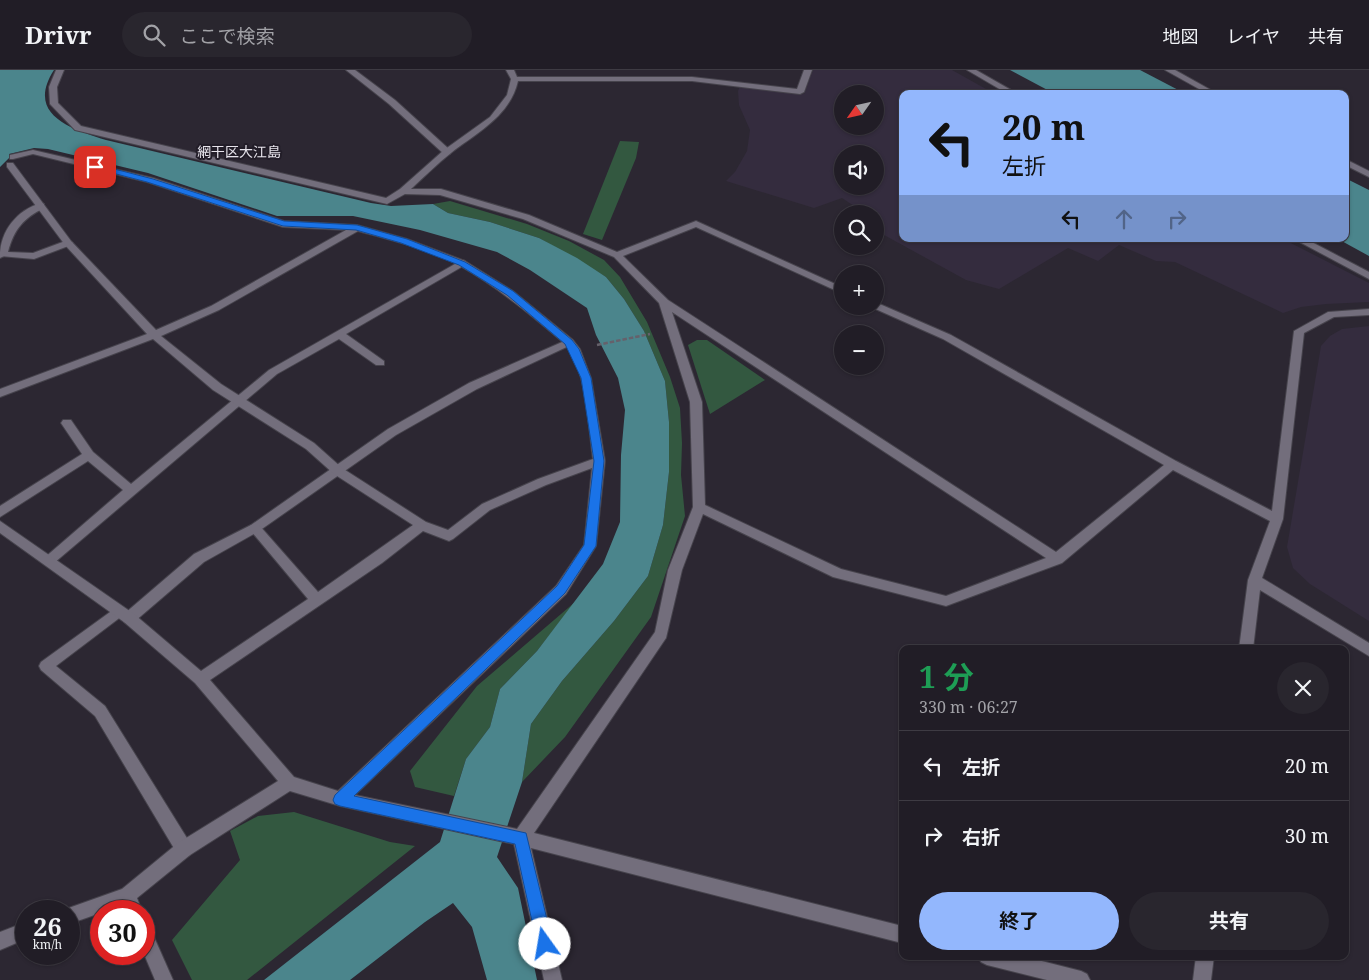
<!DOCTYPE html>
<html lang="ja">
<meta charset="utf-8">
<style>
body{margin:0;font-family:"Noto Serif","Noto Sans JP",serif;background:#29262e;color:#f1f3f6;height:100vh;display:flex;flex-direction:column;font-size:19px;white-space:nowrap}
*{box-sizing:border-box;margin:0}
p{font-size:16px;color:#a2a2a7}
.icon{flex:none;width:28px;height:28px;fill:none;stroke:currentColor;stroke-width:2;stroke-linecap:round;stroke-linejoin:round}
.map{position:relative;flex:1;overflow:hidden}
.side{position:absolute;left:899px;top:575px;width:450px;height:315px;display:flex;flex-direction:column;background:#211d26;border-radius:10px;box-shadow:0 1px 4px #0004,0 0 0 1px #3e3b43}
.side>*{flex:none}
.top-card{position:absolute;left:899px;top:20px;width:450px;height:152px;border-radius:10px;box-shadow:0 1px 4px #0004,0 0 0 1px #3e3b43;background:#93b7fd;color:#111;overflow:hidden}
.needle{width:32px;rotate:236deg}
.buttons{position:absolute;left:834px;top:15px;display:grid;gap:10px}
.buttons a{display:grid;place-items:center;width:50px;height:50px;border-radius:50%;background:#211d26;box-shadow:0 1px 4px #0004,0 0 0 1px #3e3b43;font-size:25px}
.speed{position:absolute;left:15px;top:830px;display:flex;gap:10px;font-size:25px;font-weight:700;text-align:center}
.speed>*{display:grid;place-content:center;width:65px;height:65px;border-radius:50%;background:#211d26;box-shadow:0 1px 4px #0004,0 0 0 1px #3e3b43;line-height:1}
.speed small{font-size:12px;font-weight:400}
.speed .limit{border:8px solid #d22;background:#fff;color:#111}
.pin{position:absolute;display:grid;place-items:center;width:42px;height:42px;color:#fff;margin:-21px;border-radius:10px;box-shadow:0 2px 8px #0006}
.me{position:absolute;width:55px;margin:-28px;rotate:347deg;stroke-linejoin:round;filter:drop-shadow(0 0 4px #0008)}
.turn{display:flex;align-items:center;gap:18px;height:105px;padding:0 20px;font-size:22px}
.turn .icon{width:65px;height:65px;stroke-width:2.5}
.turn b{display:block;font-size:35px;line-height:42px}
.lanes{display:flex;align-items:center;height:48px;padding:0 20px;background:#0003;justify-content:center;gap:25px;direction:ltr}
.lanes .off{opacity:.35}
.round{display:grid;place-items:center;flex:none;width:52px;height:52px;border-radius:26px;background:#29262e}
.head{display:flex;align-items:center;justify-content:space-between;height:85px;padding:0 20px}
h1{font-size:30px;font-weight:700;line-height:38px;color:#1e9e55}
.action{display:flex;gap:10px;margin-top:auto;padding:10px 20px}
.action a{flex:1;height:58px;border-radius:30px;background:#93b7fd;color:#111;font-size:20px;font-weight:700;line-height:58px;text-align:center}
.action a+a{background:#29262e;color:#f1f3f6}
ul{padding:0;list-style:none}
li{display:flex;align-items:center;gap:15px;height:70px;padding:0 20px;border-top:1px solid #3e3b43}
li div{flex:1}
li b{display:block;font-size:19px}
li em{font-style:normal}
header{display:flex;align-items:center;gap:30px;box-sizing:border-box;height:70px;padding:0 25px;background:#211d26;border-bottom:1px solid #3e3b43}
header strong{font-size:24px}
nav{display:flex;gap:28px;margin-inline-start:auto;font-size:18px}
.search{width:350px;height:45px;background:#29262e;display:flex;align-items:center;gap:12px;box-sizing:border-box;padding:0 18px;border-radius:28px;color:#a2a2a7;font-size:19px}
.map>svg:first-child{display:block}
.built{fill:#342c3e;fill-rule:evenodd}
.green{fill:#335840}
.water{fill:#4b858c}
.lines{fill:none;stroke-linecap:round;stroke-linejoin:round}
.lane-casing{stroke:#46434c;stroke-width:2}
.street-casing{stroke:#46434c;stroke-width:2}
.secondary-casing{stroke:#46434c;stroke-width:2}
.path{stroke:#65616b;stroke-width:2.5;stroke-dasharray:4.5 2;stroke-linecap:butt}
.lane{fill:#736e7c;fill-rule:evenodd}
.street{fill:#736e7c;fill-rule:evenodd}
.secondary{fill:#736e7c;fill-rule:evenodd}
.route{fill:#1a73e8;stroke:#114b97}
.labels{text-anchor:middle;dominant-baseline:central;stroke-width:4;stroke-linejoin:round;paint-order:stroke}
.far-quarter-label{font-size:14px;fill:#e6e3eb;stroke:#221d28}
</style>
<header>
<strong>Drivr</strong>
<div class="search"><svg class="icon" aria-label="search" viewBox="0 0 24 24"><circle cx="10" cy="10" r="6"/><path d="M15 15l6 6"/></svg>ここで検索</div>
<nav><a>地図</a><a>レイヤ</a><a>共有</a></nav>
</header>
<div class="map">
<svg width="1369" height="910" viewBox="0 0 1369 910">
<rect width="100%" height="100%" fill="#2c2732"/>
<!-- built -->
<g class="built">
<path d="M813 0H952L995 24H902V169H1283L1369 213V232L1326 234 1301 237 1283 243 1175 192 1156 191 1119 175 1098 191 1068 178 999 219 966 210 875 160 877 151 875 144H866L842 128 814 138 726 111 735 102 747 81 750 60 739 35 738 21 740 16 804 24ZM842 24H875V56H842ZM842 84H875V116H842Z"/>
<path d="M1369 256V551L1310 514 1293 498 1287 477 1321 276 1330 266 1342 259Z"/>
</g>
<!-- green -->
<g class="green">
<path d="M620 71 639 72 636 88 602 170 583 164Z"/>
<path d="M450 131 527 154 569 171 604 190 620 207 647 252 670 307 680 338 682 373 681 405 685 446 651 547 565 667 522 712 531 654 562 611 614 551 648 506 663 455 669 402V352L665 311 644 261 624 229 606 207 539 168 490 152 448 143 433 134Z"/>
<path d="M697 270H707L765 310 710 344 688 275Z"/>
<path d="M575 532 537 581 500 619 490 657 466 689 454 726 415 717 410 701 477 616Z"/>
<path d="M294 742 390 772 415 776 247 910H192L172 870 240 790 230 761 258 746Z"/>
</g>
<!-- water -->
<g class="water">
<path d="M0 0H54C25 45 72 59 106 70L371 133 391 136 433 134 448 143 490 152 539 168 577 188 606 207 624 229 644 261 665 311 669 352V402L663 455 648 506 614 551 562 611 531 654 522 712 497 787 518 818 537 910H487L472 857 453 833 425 852 350 910H264L440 772 466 689 490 657 500 619 537 581 603 494 620 452 621 385 625 340 618 308 596 265 587 238 530 200 497 182 420 160 353 146H277L148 103 48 79 34 78 9 84 10 87 0 97Z"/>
<path d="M1010 0H1140L1186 24H1055Z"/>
<path d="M1345 108 1369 120V186L1338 169H1345Z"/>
</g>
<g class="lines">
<defs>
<g id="lane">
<path d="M346 0H355L395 30 450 80V84H444L389 34Z"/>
<path d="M41 133 44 134V138C24 148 14 159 8 182L33 183 68 170 73 173 71 175 34 189 0 186C0 161 17 140 41 133Z"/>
<path d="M462 190 465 191V195L346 264 384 291V295H376L339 269 277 304 54 493H44L43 489 123 420 88 391 0 447V436L82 384 61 353 63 350H71L93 382 131 414 269 300Z"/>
<path d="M569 269 574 272 573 274 477 319 396 365 259 461 204 492 134 552 129 554 124 552 122 548 124 544 194 484 251 455 388 359 469 313Z"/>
<path d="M117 537 122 538 124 542 122 546 56 596 105 636 190 773 192 779 190 785 184 787 178 785 95 646 41 600 39 596 41 592Z"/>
</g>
<g id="street">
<path d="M56 0H64L57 17 58 33 81 56 386 128 400 119 444 80 490 47 507 25 511 9 506 0H514L517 7H692L797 19 804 0H812L804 22 800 24 692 11H518C510 46 478 62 451 83 437 94 424 107 411 119H441L529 145 617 182 696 151 842 217V223L839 222 696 157 623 186 668 230 1056 482 1164 395 943 269 871 237 875 236V232L951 265 1176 391 1272 441 1294 261 1328 242 1369 239V245L1334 247 1304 263 1283 449 1262 508 1369 573V586L1260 520 1253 579H1239L1248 510 1270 451 1173 400 1062 493 946 536 833 507 703 444 682 500 666 568 534 763 902 856V873L531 778 562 910H544L514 774 340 736 290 721 190 785 137 828 142 841H126L123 835 69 854V841L63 840 122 819 178 773 278 711 195 613 124 552 0 463V451L134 544 201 601 308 529 251 461 249 458 251 455H259L318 522 413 455 334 404 306 379 213 320 153 269 0 327V319L147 264 65 175 7 97V93H13L71 171 156 260 211 236 346 160 283 157 147 112 33 84 13 89H10V85L33 80 153 108 284 151 357 155 407 169 465 191 513 221 573 270 580 279 591 308 605 391 596 476 566 524 355 725 517 759 655 562 668 500 693 437 690 332 659 233 614 187 523 149 440 125 405 124 387 134 75 60 50 34 49 17ZM358 161C390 170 432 180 460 196 499 218 532 246 565 274 587 299 588 356 593 389L538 409 482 434 448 460 426 452 342 398 314 373 221 314 161 266 219 240ZM672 242 1046 488 946 526 841 499 705 435 702 332ZM592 398 584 475 556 516 338 721 294 707 210 610 382 493 423 461 449 471 453 469 490 440 546 415Z"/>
<path d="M967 0H976L1018 24H1008Z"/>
<path d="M1294 169H1306L1369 202V209Z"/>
<path d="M3 181 8 184 0 188V182Z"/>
<path d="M26 852V869L0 880V862Z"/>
<path d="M144 856 150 858 173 910H155L144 884Z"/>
<path d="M978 886H1022L1081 901 1087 904 1090 910H1047L987 895 981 892Z"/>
<path d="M1196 886H1214L1211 910H1193Z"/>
</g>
<g id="secondary">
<path d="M1165 0H1175L1218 24H1208Z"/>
<path d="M1345 89 1369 101V107L1345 95Z"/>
</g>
</defs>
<!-- lane casing -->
<use href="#lane" class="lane-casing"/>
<!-- street casing -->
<use href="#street" class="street-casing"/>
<!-- secondary casing -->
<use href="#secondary" class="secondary-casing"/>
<!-- path -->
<path class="path" d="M597 275 650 264"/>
<!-- lane -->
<use href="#lane" class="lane"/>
<!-- street -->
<use href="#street" class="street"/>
<!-- secondary -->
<use href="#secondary" class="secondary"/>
</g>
<!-- route -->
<path class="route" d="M95 94 153 109 284 151 357 155 407 169 465 192 513 221 572 270 579 279 591 308 604 391 596 476 565 523 354 726 526 763 553 874 551 880 545 882 540 880 537 874 515 774 340 736 335 734 333 730 335 725 557 516 584 475 594 391 581 308 565 274 507 225 459 195 401 173 356 160 283 156 147 112 93 98 92 97Z"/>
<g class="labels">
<!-- far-quarter labels -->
<g class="far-quarter-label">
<text x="239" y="81">網干区大江島</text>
</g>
</g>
</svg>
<div class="buttons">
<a><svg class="needle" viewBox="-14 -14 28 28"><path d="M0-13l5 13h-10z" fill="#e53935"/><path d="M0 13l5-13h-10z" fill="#a2a2a7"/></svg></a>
<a><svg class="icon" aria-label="sound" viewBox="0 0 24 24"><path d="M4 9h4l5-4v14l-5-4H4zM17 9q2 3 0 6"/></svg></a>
<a><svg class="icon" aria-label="search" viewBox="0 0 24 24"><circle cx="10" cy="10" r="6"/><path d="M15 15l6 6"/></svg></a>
<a>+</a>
<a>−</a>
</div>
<div class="speed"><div>26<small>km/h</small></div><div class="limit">30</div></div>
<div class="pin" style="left:95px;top:97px;background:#d93025"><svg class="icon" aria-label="arrive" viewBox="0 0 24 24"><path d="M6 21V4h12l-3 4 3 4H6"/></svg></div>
<svg class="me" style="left:545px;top:874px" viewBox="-20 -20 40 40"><circle r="19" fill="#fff"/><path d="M0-13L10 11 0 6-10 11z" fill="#1a73e8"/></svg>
<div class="top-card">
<div class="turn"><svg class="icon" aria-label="left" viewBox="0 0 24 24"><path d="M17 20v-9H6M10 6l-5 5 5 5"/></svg><div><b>20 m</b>左折</div></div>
<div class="lanes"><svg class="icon" aria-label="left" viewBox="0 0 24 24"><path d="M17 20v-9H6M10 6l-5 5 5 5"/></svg><svg class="icon off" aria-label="ahead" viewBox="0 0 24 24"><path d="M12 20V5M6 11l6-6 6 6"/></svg><svg class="icon off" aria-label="right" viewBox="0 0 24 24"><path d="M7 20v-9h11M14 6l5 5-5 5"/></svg></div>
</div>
<section class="side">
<div class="head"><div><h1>1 分</h1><p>330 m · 06:27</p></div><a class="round"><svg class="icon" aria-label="close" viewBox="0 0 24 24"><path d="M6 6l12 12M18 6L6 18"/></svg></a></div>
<ul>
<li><svg class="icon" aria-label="left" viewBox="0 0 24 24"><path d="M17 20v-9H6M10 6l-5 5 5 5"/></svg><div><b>左折</b></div><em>20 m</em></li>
<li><svg class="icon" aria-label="right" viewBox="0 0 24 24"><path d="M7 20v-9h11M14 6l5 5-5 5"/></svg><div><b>右折</b></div><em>30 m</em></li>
</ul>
<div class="action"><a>終了</a><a>共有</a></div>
</section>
</div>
